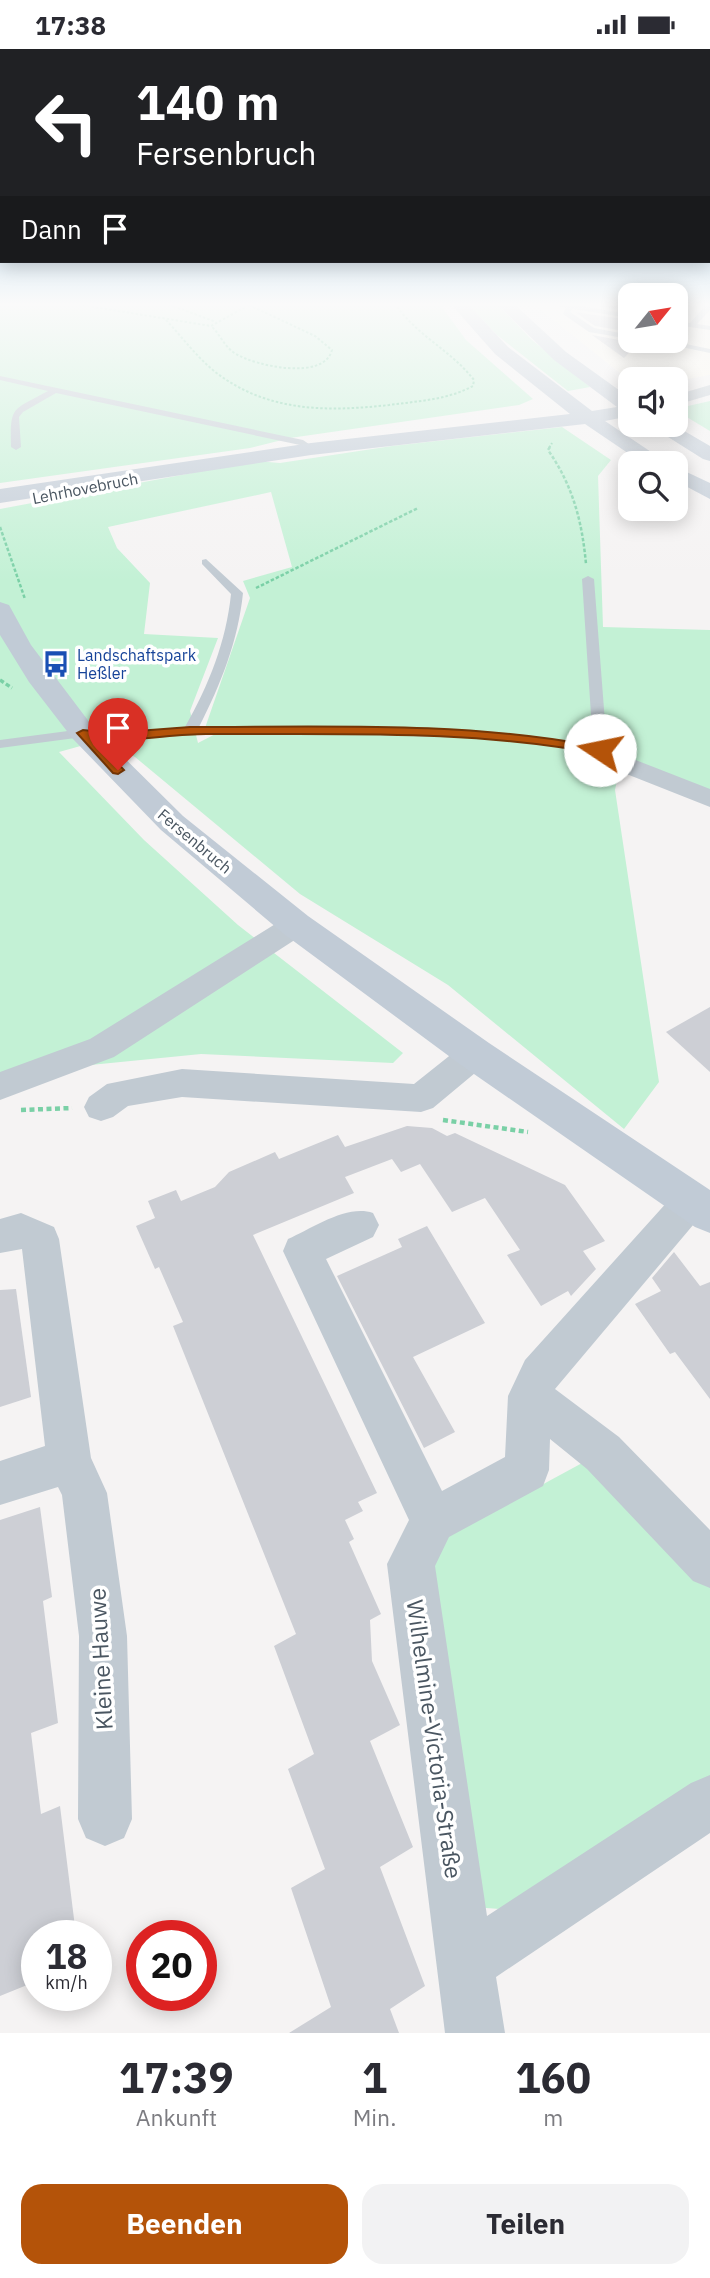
<!DOCTYPE html>
<html lang="de">
<meta charset="utf-8">
<style>
body{margin:0;font-family:"IBM Plex Sans",sans-serif;background:#f2f2f3;color:#2b2b33;height:100vh;display:flex;flex-direction:column;font-size:26px;white-space:nowrap}
*{box-sizing:border-box;margin:0}
p{font-size:23px;color:#7c7c81}
.icon{flex:none;width:38px;height:38px;fill:none;stroke:currentColor;stroke-width:2;stroke-linecap:round;stroke-linejoin:round}
.map{position:relative;height:1984px;overflow:hidden}
.drawer{display:flex;flex-direction:column;background:#fff;flex:1}
.drawer>*{flex:none}
.banner{position:absolute;left:0px;top:0px;width:710px;height:214px;box-shadow:0 4px 18px #0003;background:#202124;color:#fff;overflow:hidden}
.needle{width:46px;rotate:60deg}
.buttons{position:absolute;left:618px;top:234px;display:grid;gap:14px}
.buttons a{display:grid;place-items:center;width:70px;height:70px;border-radius:14px;background:#fff;box-shadow:0 4px 18px #0003;font-size:35px}
.speed{position:absolute;left:21px;top:1871px;display:flex;gap:14px;font-size:35px;font-weight:700;text-align:center}
.speed>*{display:grid;place-content:center;width:91px;height:91px;border-radius:50%;background:#fff;box-shadow:0 4px 18px #0003;line-height:1}
.speed small{font-size:18px;font-weight:400}
.speed .limit{border:10px solid #d22;background:#fff;color:#111}
.pin{position:absolute;display:grid;place-items:center;width:60px;height:60px;color:#fff;margin:-72px -30px;border-radius:50% 50% 50% 0;rotate:-45deg;box-shadow:0 0 7px #0007}
.pin .icon{rotate:45deg}
.me{position:absolute;width:77px;margin:-38px;rotate:281deg;stroke-linejoin:round;filter:drop-shadow(0 0 5px #0008)}
.turn{display:flex;align-items:center;gap:24px;height:147px;padding:0 21px;font-size:32px}
.turn .icon{width:91px;height:91px;stroke-width:2.5}
.turn b{display:block;font-size:49px;line-height:60px}
.then{display:flex;align-items:center;height:66px;padding:0 21px;background:#0003;gap:14px;font-size:26px}
.eta{display:flex;justify-content:space-evenly;align-items:center;height:119px;text-align:center}
.eta b{font-size:42px;font-weight:700;line-height:49px}
.cta{display:flex;gap:14px;margin-top:auto;padding:14px 21px}
.cta a{flex:1;height:80px;border-radius:21px;background:#b45309;color:#fff;font-size:28px;font-weight:700;line-height:80px;text-align:center}
.cta a+a{background:#f2f2f3;color:#2b2b33}
.status{display:flex;justify-content:space-between;align-items:center;height:49px;padding:0 35px;background:#fff;direction:ltr}
.status svg{height:19px;fill:currentColor}
.map>svg:first-child{display:block}
.commercial{fill:#fdf9ef}
.green{fill:#c3f1d5;fill-rule:evenodd}
.building{fill:#cdcfd5}
.lines{fill:none;stroke-linecap:round;stroke-linejoin:round}
.path-far3{stroke:#7ad0a6;stroke-width:2;stroke-dasharray:2.5 2;stroke-linecap:butt}
.path-far2{stroke:#7ad0a6;stroke-width:2.5;stroke-dasharray:3.5 2;stroke-linecap:butt}
.path-far1{stroke:#7ad0a6;stroke-width:3.5;stroke-dasharray:4.5 2.5;stroke-linecap:butt}
.path{stroke:#7ad0a6;stroke-width:4.5;stroke-dasharray:5 3.5;stroke-linecap:butt}
.lane{fill:#c1cad2;fill-rule:evenodd}
.street{fill:#c1cad2;fill-rule:evenodd}
.secondary{fill:#c1cbd6;fill-rule:evenodd}
.route{fill:#b45309;stroke:#753606;stroke-width:2}
.labels{text-anchor:middle;dominant-baseline:central;stroke-width:7;stroke-linejoin:round;paint-order:stroke}
.far-street-label{font-size:16px;fill:#4a5661;stroke:#fff}
.far-transit-label{font-size:16px;fill:#164399;stroke:#fff;text-anchor:start}
.near-street-label{font-size:23px;fill:#4a5661;stroke:#fff}
</style>
<div class="status"><b>17:38</b><svg viewBox="0 0 49 12"><path d="M0 12V9h3v3zM5 12V6h3v6zM10 12V3h3v9zM15 12V0h3v12zM26 1h20v11H26zM47 4h2v5h-2z"/></svg></div>
<div class="map">
<svg width="710" height="1984" viewBox="0 0 710 1984">
<rect width="100%" height="100%" fill="#f5f3f3"/>
<!-- commercial -->
<path class="commercial" d="M532 254H630V292H676V254H710V326L682 331 630 332Z"/>
<!-- green -->
<g class="green">
<path d="M0 254H439L466 291 533 350 519 356 290 389 250 399 0 434Z"/>
<path d="M467 254H496L532 291 590 338 568 342 497 286Z"/>
<path d="M710 352V382L680 364 688 357Z"/>
<path d="M562 378 611 411 598 427 603 578 710 581V746L621 712 615 741 659 1033 624 1080 448 936 300 845 135 708 102 691 59 703 144 791 238 876 403 1004 393 1014 201 1005 0 1025V460L256 412 280 414 392 397ZM271 443 292 518 243 532 250 549 205 679H227L198 694 190 662 218 589 144 585 150 534 117 499 108 478Z"/>
<path d="M584 1413 710 1529V1727L515 1861 473 1858 426 1523 442 1490Z"/>
</g>
<!-- building -->
<g class="building">
<path d="M578 254H630V262Z"/>
<path d="M575 263 630 271V283L595 277Z"/>
<path d="M592 286 630 293 640 292 624 309Z"/>
<path d="M710 958V1023L666 983Z"/>
<path d="M407 1077 432 1079 447 1087 455 1084 565 1136 605 1192 583 1202 596 1220 571 1247 568 1242 541 1257 507 1206 520 1201 485 1149 452 1163 420 1115 401 1123 392 1110 345 1128 354 1144 253 1186 377 1444 358 1453 363 1462 345 1471 354 1490 349 1493 381 1565 370 1571 372 1612 400 1676 370 1692 413 1798 380 1818 425 1937 390 1960 399 1984H289L331 1958 291 1839 325 1820 288 1720 314 1705 274 1597 296 1585 173 1277 183 1273 159 1218 155 1220 136 1177 155 1169 148 1152 176 1141 181 1152 215 1138 229 1123 275 1103 279 1110 338 1086 345 1098Z"/>
<path d="M427 1177 485 1274 413 1308 455 1383 424 1399 337 1227 402 1198 398 1190Z"/>
<path d="M674 1203 700 1237 710 1233V1350L675 1303 670 1305 635 1255 661 1242 652 1229Z"/>
<path d="M16 1240 31 1348 0 1358V1241Z"/>
<path d="M40 1458 52 1548 43 1552 58 1674 31 1684 41 1765 60 1757 76 1886H37V1932L0 1947V1471Z"/>
</g>
<g class="lines">
<!-- path-far3 -->
<g class="path-far3">
<path d="M69 254 211 277"/>
<path d="M165 254 216 273"/>
<path d="M249 256 315 287 332 301C324 332 256 317 236 305 224 298 221 286 211 277Z"/>
<path d="M166 271C182 288 196 307 214 322 266 363 326 363 389 356 418 352 447 351 473 337L474 331C451 301 415 286 395 254"/>
<path d="M549 399 552 394"/>
</g>
<!-- path-far2 -->
<g class="path-far2">
<path d="M550 398 548 401C573 437 582 472 586 515"/>
<path d="M0 478 25 550"/>
<path d="M256 539 418 459"/>
</g>
<!-- path-far1 -->
<path class="path-far1" d="M0 631 12 639"/>
<!-- path -->
<g class="path">
<path d="M21 1061 72 1059"/>
<path d="M443 1071 528 1083"/>
</g>
<!-- lane -->
<g class="lane">
<path d="M545 254H562L630 265V269L573 260 570 263 594 279 630 286V290L589 283 563 265 566 259Z"/>
<path d="M707 255H710V261L697 275 710 277V281L676 276V272L690 274Z"/>
<path d="M653 292H671L710 300V304Z"/>
<path d="M0 327 303 391 316 400 311 403 300 396 56 344 23 363 19 368 21 398 16 401 11 398C10 356 12 362 48 342L0 331Z"/>
<path d="M206 510 243 544C238 592 221 635 199 678 330 678 463 672 593 696L582 530 588 527 594 530 607 699 640 718 633 722 596 704 502 690 377 686H190L111 692 83 688 0 699V691L83 680 111 684 185 678C209 636 226 593 231 545L202 515V511Z"/>
</g>
<!-- street -->
<g class="street">
<path d="M710 336V346L676 356V346Z"/>
<path d="M633 710 710 740V758L624 724 620 718 624 712Z"/>
<path d="M296 865 307 869 311 876 307 883 114 1008 0 1051V1023L90 990 285 869Z"/>
<path d="M475 992 487 996 492 1005 487 1014 433 1059 421 1063 182 1048 128 1057 113 1068 101 1072 89 1068 84 1058 89 1048 107 1035 182 1020 414 1035 463 996Z"/>
<path d="M691 1136 704 1141 710 1152 704 1163 555 1340 619 1388 710 1481V1539L693 1532 587 1420 550 1390 549 1421 543 1437 449 1488 435 1517 487 1867 691 1734 710 1726V1784L496 1928 505 1984H445L387 1515 409 1471 283 1202 288 1190C313 1179 347 1155 373 1164L379 1176 373 1188 326 1210 442 1442 505 1408 508 1347 525 1311 678 1141Z"/>
<path d="M21 1164 54 1178 59 1190 91 1409 107 1444 127 1587 132 1770 124 1789 105 1797 86 1789 78 1770 79 1587 62 1446 58 1438 0 1456V1412L45 1397 22 1200 0 1204V1170Z"/>
</g>
<!-- secondary -->
<g class="secondary">
<path d="M450 254H467L508 298 592 362 617 358 554 311 496 254H513L566 303 630 349V367L605 372 669 415H644L585 375 311 406 0 454V440L311 394 570 365 495 305Z"/>
<path d="M649 376H674L710 397V412L703 410Z"/>
<path d="M676 418 710 434V450L676 432Z"/>
<path d="M0 553 9 556 31 596 93 678 183 767 308 867 489 994 710 1141V1184L695 1178 461 1016 284 885 161 781 73 690 29 633 0 586Z"/>
</g>
</g>
<!-- sky -->
<linearGradient id="sky" x2="0" y2="1"><stop stop-color="#85c3ea"/><stop offset="0.48" stop-color="#fafafa"/><stop offset="1" stop-color="#fafafa" stop-opacity="0"/></linearGradient>
<rect width="710" height="532" fill="url(#sky)"/>
<!-- route -->
<path class="route" d="M190 678C326 678 466 672 600 698L606 701 600 705C471 680 338 686 206 685 169 685 131 694 94 689L124 721 118 725 113 724 77 684 83 681 111 684Z"/>
<!-- icons -->
<defs>
<symbol id="bus-bare" viewBox="-9 -9 18 18"><path d="M-5-6H5V4H4V6H2V4H-2V6H-4V4H-5ZM-3.5-4V0h7V-4ZM-3.5 1.2v1.5H-2V1.2ZM2 1.2v1.5H3.5V1.2Z" fill="#1a4fb4" stroke="#fff" stroke-width="2.5" paint-order="stroke"/></symbol>
</defs>
<g fill-rule="evenodd">
<use href="#bus-bare" x="37" y="596" width="38" height="38"/>
</g>
<g class="labels">
<!-- far-street labels -->
<g class="far-street-label">
<text transform="translate(85 439) rotate(-11)">Lehrhovebruch</text>
<text transform="translate(195 792) rotate(40)">Fersenbruch</text>
</g>
<!-- far-transit labels -->
<g class="far-transit-label">
<text x="77" y="606">Landschaftspark<tspan x="77" dy="18">Heßler</tspan></text>
</g>
<!-- near-street labels -->
<g class="near-street-label">
<text transform="translate(100 1610) rotate(-93)">Kleine Hauwe</text>
<text transform="translate(435 1690) rotate(82)">Wilhelmine-Victoria-Straße</text>
</g>
</g>
</svg>
<div class="buttons">
<a><svg class="needle" viewBox="-14 -14 28 28"><path d="M0-13l5 13h-10z" fill="#e53935"/><path d="M0 13l5-13h-10z" fill="#7c7c81"/></svg></a>
<a><svg class="icon" aria-label="sound" viewBox="0 0 24 24"><path d="M4 9h4l5-4v14l-5-4H4zM17 9q2 3 0 6"/></svg></a>
<a><svg class="icon" aria-label="search" viewBox="0 0 24 24"><circle cx="10" cy="10" r="6"/><path d="M15 15l6 6"/></svg></a>
</div>
<div class="speed"><div>18<small>km/h</small></div><div class="limit">20</div></div>
<div class="pin" style="left:118px;top:721px;background:#d93025"><svg class="icon" aria-label="arrive" viewBox="0 0 24 24"><path d="M6 21V4h12l-3 4 3 4H6"/></svg></div>
<svg class="me" style="left:600px;top:701px" viewBox="-20 -20 40 40"><circle r="19" fill="#fff"/><path d="M0-13L10 11 0 6-10 11z" fill="#b45309"/></svg>
<div class="banner">
<div class="turn"><svg class="icon" aria-label="left" viewBox="0 0 24 24"><path d="M17 20v-9H6M10 6l-5 5 5 5"/></svg><div><b>140 m</b>Fersenbruch</div></div>
<div class="then">Dann<svg class="icon" aria-label="arrive" viewBox="0 0 24 24"><path d="M6 21V4h12l-3 4 3 4H6"/></svg></div>
</div>
</div>
<section class="drawer">
<div class="eta">
<div><b>17:39</b><p>Ankunft</p></div>
<div><b>1</b><p>Min.</p></div>
<div><b>160</b><p>m</p></div>
</div>
<div class="cta"><a>Beenden</a><a>Teilen</a></div>
</section>
